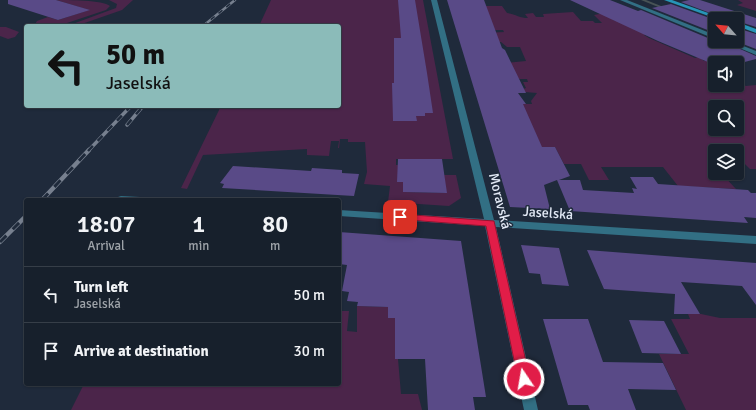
<!DOCTYPE html>
<meta charset="utf-8">
<style>
body{margin:0;font-family:Signika,sans-serif;background:#242d38;color:#f1f3f6;height:100vh;display:flex;flex-direction:column;font-size:15px;white-space:nowrap}
*{box-sizing:border-box;margin:0}
p{font-size:13px;color:#9ea3a9}
.icon{flex:none;width:22px;height:22px;fill:none;stroke:currentColor;stroke-width:2;stroke-linecap:round;stroke-linejoin:round}
.map{position:relative;flex:1;overflow:hidden}
.sheet{position:absolute;left:24px;top:198px;width:317px;height:188px;display:flex;flex-direction:column;background:#17202c;border-radius:4px;box-shadow:0 1px 3px #0004,0 0 0 1px #363e48}
.sheet>*{flex:none}
.hud{position:absolute;left:24px;top:24px;width:317px;height:84px;border-radius:4px;box-shadow:0 1px 3px #0004,0 0 0 1px #363e48;background:#8bbbb9;color:#111;overflow:hidden}
.needle{width:26px;rotate:297deg}
.fabs{position:absolute;left:708px;top:12px;display:grid;gap:8px}
.fabs a{display:grid;place-items:center;width:36px;height:36px;border-radius:4px;background:#17202c;box-shadow:0 1px 3px #0004,0 0 0 1px #363e48;font-size:20px}
.pin{position:absolute;display:grid;place-items:center;width:34px;height:34px;color:#fff;margin:-17px;border-radius:8px;box-shadow:0 2px 6px #0006}
.me{position:absolute;width:44px;margin:-22px;rotate:348deg;stroke-linejoin:round;filter:drop-shadow(0 0 3px #0008)}
.turn{display:flex;align-items:center;gap:14px;height:84px;padding:0 16px;font-size:18px}
.turn .icon{width:52px;height:52px;stroke-width:2.5}
.turn b{display:block;font-size:28px;line-height:34px}
.eta{display:flex;justify-content:space-evenly;align-items:center;height:68px;text-align:center}
.eta b{font-size:24px;font-weight:600;line-height:28px}
ul{padding:0;list-style:none}
li{display:flex;align-items:center;gap:12px;height:56px;padding:0 16px;border-top:1px solid #363e48}
li div{flex:1}
li b{display:block;font-size:15px}
li em{font-style:normal}
.map>svg:first-child{display:block}
.green{fill:#4b254a;fill-rule:evenodd}
.lines{fill:none;stroke-linecap:round;stroke-linejoin:round}
.stream{fill:#485356;fill-rule:evenodd}
.building{fill:#594a87}
.street{fill:#326f84;fill-rule:evenodd}
.secondary{fill:#2795b7;fill-rule:evenodd}
.rail-far2-casing{stroke:#77808f;stroke-width:2.5}
.rail-far1-casing{stroke:#77808f;stroke-width:3.5}
.rail-casing{stroke:#77808f;stroke-width:4.5}
.rail-far2{stroke:#1f2a3b;stroke-width:1.5;stroke-dasharray:5;stroke-linecap:butt}
.rail-far1{stroke:#1f2a3b;stroke-width:2.5;stroke-dasharray:7;stroke-linecap:butt}
.rail{stroke:#1f2a3b;stroke-width:3;stroke-dasharray:9;stroke-linecap:butt}
.route{fill:#e11d48;stroke:#92132f}
.labels{text-anchor:middle;dominant-baseline:central;stroke-width:3;stroke-linejoin:round;paint-order:stroke}
.street-label{font-size:14px;fill:#e2e9f5;stroke:#1f2a3b}
</style>
<div class="map">
<svg width="756" height="410" viewBox="0 0 756 410">
<rect width="100%" height="100%" fill="#1f2a3b"/>
<!-- green -->
<g class="green">
<path d="M56 0C68 0 103 0 110 6L106 10 58 26H34L37 21 48 17 58 20 89 10Z"/>
<path d="M109 0H133L122 10 76 26H67L116 8 117 4Z"/>
<path d="M271 0H423L453 159H396V165H403L404 192 446 193 444 175H456L461 198 449 206 388 202 390 186 364 184 367 172 365 142H348V139H340L339 148H338L339 141H331L329 156 307 155V149L203 155 187 189 181 188 221 106H339V26H259Z"/>
<path d="M738 0H756V11L737 5 743 3Z"/>
<path d="M485 6H502L507 13C515 14 520 18 528 18L525 14 533 13 536 17H544L543 14 573 12 581 21H593L595 23H602L594 15 610 12 613 20 629 24 652 33 644 35 649 38 695 58 699 57 704 61 716 58 715 85H737V82L746 86 756 85V169H750L741 160H737V151H715V159L710 160 715 166V173H721L736 189 678 186 663 167H601L609 180H589L581 164H564L555 147H534L510 104H532L531 101 537 93 525 92 523 89 526 88 523 82H528L527 79H519L506 63 526 61 520 47H507L501 42H490L486 33 504 32 503 30H488ZM715 107H737V129H715Z"/>
<path d="M0 27H6L19 32 15 37 8 39 0 36Z"/>
<path d="M357 306 388 307V318H410L396 359H398L401 394H418L422 410H71L84 384H339V311H349L347 331 357 332Z"/>
<path d="M688 314H701L720 318H756V410H686L659 354H689L671 319H690Z"/>
</g>
<g class="lines">
<!-- stream -->
<path class="stream" d="M641 0H646L671 10 668 11Z"/>
</g>
<!-- building -->
<g class="building">
<path d="M8 0H56L90 10 58 20 8 4Z"/>
<path d="M398 0H415L427 73 433 113H425V116H416L417 121H393L392 83H394V38H401Z"/>
<path d="M447 0H484L502 48 505 50 526 93H518L526 104H523L542 147H555L570 176 559 180H580L583 190 634 193 632 188 637 189 630 177H653L658 184 748 190 751 193H756V218L744 217 748 223 570 211 557 180 544 185 550 209 510 207Z"/>
<path d="M570 0H610L638 11 641 10 715 41H722L756 56V59L737 64 715 63V65L658 41Z"/>
<path d="M689 0H700L756 18V27L737 21V19H726L681 2Z"/>
<path d="M671 4 715 20V33L652 8Z"/>
<path d="M737 28 756 34V49L735 41H737Z"/>
<path d="M398 159H442L447 193 403 192V182H397Z"/>
<path d="M233 166 311 171 312 168 342 170V173L359 174 354 196 222 188 224 184 220 183Z"/>
<path d="M339 232 461 241 486 397H473L475 410H428L425 359H395V318H388V307L357 306 358 302 347 301 349 292 342 291 347 265 339 264Z"/>
<path d="M521 245 559 248 569 286 542 284 540 274 529 273Z"/>
<path d="M587 250 756 263V305L742 286 681 282 700 314H674L675 294 604 289Z"/>
<path d="M543 319H588L603 362 663 363 676 390 628 389 636 410H590L588 405H568Z"/>
<path d="M629 320 664 321 681 354 642 353Z"/>
</g>
<g class="lines">
<!-- street -->
<g class="street">
<path d="M431 0H437L494 220 756 236V244L496 227 538 410H524L485 226 339 216V210L484 219Z"/>
<path d="M620 0H627L715 35V39Z"/>
<path d="M723 41H731L756 51V55Z"/>
<path d="M121 196 140 197 145 200H117L118 197Z"/>
</g>
<!-- secondary -->
<g class="secondary">
<path d="M664 0H672L725 19H717Z"/>
<path d="M737 22 756 29V33L737 26Z"/>
</g>
<defs>
<path id="rail-far2" d="M203 26 235 0"/>
<g id="rail-far1">
<path d="M127 125 143 106"/>
<path d="M88 151 131 106"/>
</g>
<g id="rail">
<path d="M42 200 89 150"/>
<path d="M0 242 26 216"/>
</g>
</defs>
<!-- rail-far2 casing -->
<use href="#rail-far2" class="rail-far2-casing"/>
<!-- rail-far1 casing -->
<use href="#rail-far1" class="rail-far1-casing"/>
<!-- rail casing -->
<use href="#rail" class="rail-casing"/>
<!-- rail-far2 -->
<use href="#rail-far2" class="rail-far2"/>
<!-- rail-far1 -->
<use href="#rail-far1" class="rail-far1"/>
<!-- rail -->
<use href="#rail" class="rail"/>
</g>
<!-- route -->
<path class="route" d="M400 214 494 221 530 379 529 383 524 385 519 383 518 379 486 226 396 219 395 217 396 215Z"/>
<g class="labels">
<!-- street labels -->
<g class="street-label">
<text transform="translate(500 201) rotate(76)">Moravská</text>
<text transform="translate(548 213) rotate(4)">Jaselská</text>
</g>
</g>
</svg>
<div class="fabs">
<a><svg class="needle" viewBox="-14 -14 28 28"><path d="M0-13l5 13h-10z" fill="#e53935"/><path d="M0 13l5-13h-10z" fill="#9ea3a9"/></svg></a>
<a><svg class="icon" aria-label="sound" viewBox="0 0 24 24"><path d="M4 9h4l5-4v14l-5-4H4zM17 9q2 3 0 6"/></svg></a>
<a><svg class="icon" aria-label="search" viewBox="0 0 24 24"><circle cx="10" cy="10" r="6"/><path d="M15 15l6 6"/></svg></a>
<a><svg class="icon" aria-label="layers" viewBox="0 0 24 24"><path d="M12 4l9 5-9 5-9-5zM3 14l9 5 9-5"/></svg></a>
</div>
<div class="pin" style="left:400px;top:217px;background:#d93025"><svg class="icon" aria-label="arrive" viewBox="0 0 24 24"><path d="M6 21V4h12l-3 4 3 4H6"/></svg></div>
<svg class="me" style="left:524px;top:379px" viewBox="-20 -20 40 40"><circle r="17" fill="#e11d48" stroke="#fff" stroke-width="3"/><path d="M0-11L8 9 0 5-8 9z" fill="#fff"/></svg>
<div class="hud">
<div class="turn"><svg class="icon" aria-label="left" viewBox="0 0 24 24"><path d="M17 20v-9H6M10 6l-5 5 5 5"/></svg><div><b>50 m</b>Jaselská</div></div>
</div>
<section class="sheet">
<div class="eta">
<div><b>18:07</b><p>Arrival</p></div>
<div><b>1</b><p>min</p></div>
<div><b>80</b><p>m</p></div>
</div>
<ul>
<li><svg class="icon" aria-label="left" viewBox="0 0 24 24"><path d="M17 20v-9H6M10 6l-5 5 5 5"/></svg><div><b>Turn left</b><p>Jaselská</p></div><em>50 m</em></li>
<li><svg class="icon" aria-label="arrive" viewBox="0 0 24 24"><path d="M6 21V4h12l-3 4 3 4H6"/></svg><div><b>Arrive at destination</b></div><em>30 m</em></li>
</ul>
</section>
</div>
